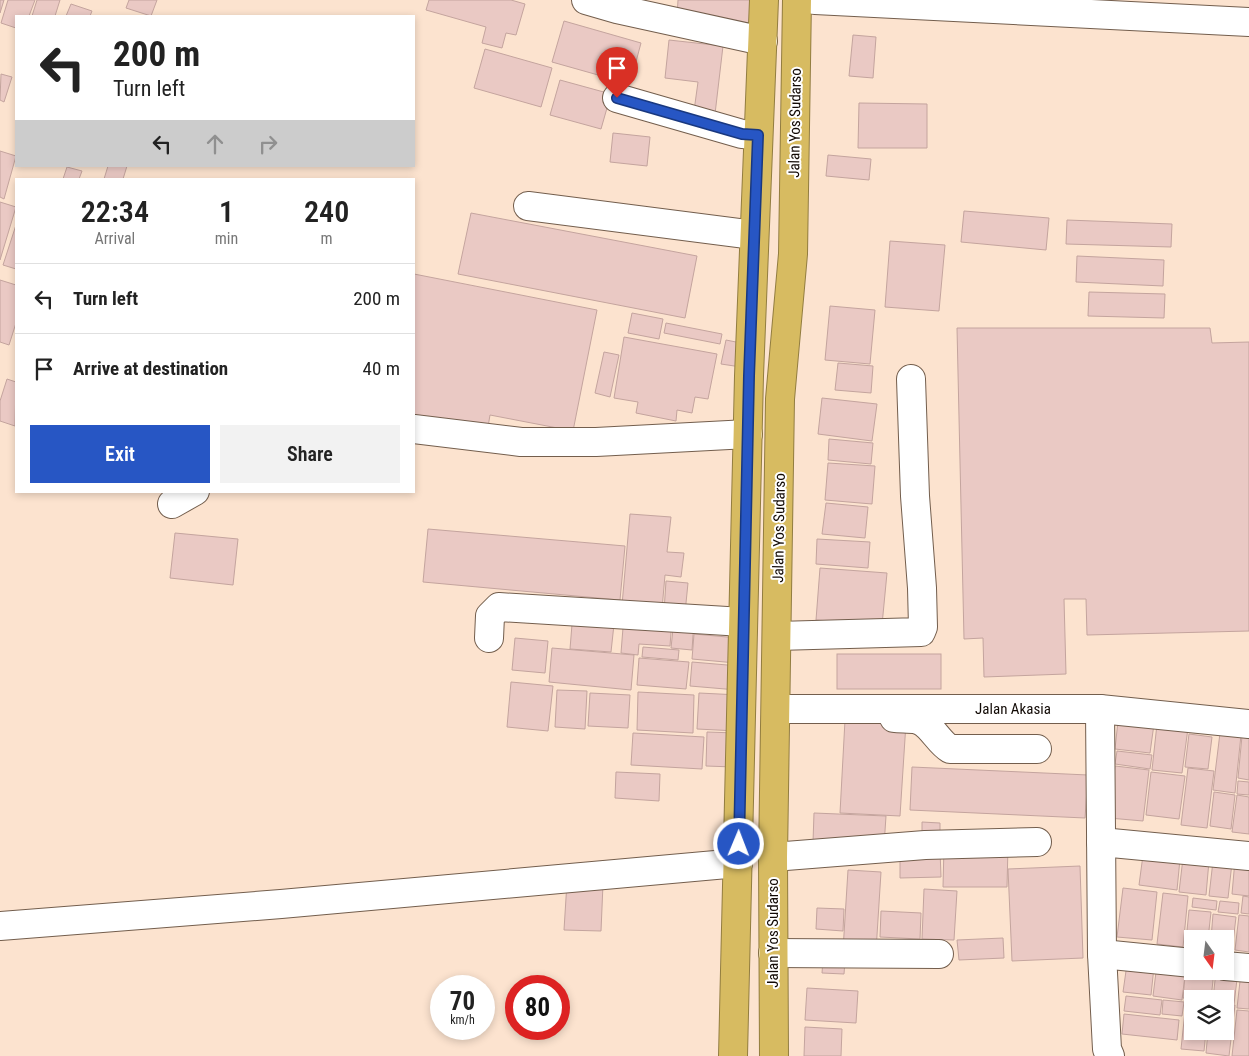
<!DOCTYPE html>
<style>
body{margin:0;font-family:"Roboto Condensed",sans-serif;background:#f2f2f2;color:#222;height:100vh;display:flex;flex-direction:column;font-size:19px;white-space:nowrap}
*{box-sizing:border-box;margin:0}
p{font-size:16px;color:#767676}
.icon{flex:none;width:28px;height:28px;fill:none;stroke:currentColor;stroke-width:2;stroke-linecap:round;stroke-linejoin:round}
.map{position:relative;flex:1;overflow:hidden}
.drawer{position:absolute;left:15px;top:178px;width:400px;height:315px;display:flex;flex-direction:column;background:#fff;border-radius:0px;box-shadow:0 2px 8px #0003}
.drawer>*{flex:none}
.banner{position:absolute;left:15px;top:15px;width:400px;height:152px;border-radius:0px;box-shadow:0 2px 8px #0003;background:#fff;color:#222;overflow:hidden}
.needle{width:32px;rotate:166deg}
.tools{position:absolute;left:1184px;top:930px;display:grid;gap:10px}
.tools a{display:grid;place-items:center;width:50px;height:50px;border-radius:0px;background:#fff;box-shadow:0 2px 8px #0003;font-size:25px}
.speed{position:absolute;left:430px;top:975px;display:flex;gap:10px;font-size:25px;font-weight:700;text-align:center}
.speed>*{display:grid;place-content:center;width:65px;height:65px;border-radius:50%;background:#fff;box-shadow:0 2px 8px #0003;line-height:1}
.speed small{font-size:12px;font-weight:400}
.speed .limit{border:8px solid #d22;background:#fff;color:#111}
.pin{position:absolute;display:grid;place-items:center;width:42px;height:42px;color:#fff;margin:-51px -21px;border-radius:50% 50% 50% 0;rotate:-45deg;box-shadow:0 0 5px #0007}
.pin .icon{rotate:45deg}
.me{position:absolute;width:55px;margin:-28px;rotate:1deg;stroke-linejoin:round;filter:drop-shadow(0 0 4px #0008)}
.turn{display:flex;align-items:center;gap:18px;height:105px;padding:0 15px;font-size:22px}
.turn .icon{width:65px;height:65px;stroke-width:2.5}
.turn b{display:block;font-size:35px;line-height:42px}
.lanes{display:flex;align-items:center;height:48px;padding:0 15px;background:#0003;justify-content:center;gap:25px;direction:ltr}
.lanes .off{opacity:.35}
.eta{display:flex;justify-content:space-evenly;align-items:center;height:85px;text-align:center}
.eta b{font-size:30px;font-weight:600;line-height:35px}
.primary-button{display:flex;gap:10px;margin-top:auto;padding:10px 15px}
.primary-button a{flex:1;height:58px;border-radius:0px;background:#2756c4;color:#fff;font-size:20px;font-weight:600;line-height:58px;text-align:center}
.primary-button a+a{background:#f2f2f2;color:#222}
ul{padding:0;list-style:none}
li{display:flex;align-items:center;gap:15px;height:70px;padding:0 15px;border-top:1px solid #e0e0e0}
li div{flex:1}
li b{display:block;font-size:19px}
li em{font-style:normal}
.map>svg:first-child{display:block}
.building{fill:#eac9c4;stroke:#c4a49e}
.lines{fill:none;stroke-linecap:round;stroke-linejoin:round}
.minor-casing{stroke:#735e4d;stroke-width:30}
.highway-casing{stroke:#927d40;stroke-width:30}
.minor{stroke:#fff;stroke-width:28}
.highway{stroke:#d7bb61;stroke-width:28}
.route-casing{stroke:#19387f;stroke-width:12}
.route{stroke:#2756c4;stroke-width:9}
.labels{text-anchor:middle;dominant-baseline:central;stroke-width:4;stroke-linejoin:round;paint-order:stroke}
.street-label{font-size:15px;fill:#110904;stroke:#fff}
</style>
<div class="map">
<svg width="1249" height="1056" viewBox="0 0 1249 1056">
<rect width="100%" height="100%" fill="#fce3cf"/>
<!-- building -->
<g class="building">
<path d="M0 0H4L0 13Z"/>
<path d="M8 0H35L29 16H16V28L1 23Z"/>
<path d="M37 0H60L55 16H32Z"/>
<path d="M129 0H157L151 16 126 8Z"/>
<path d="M429 0H511L525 4 516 35 506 33 502 48 482 43 486 27 426 10Z"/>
<path d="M678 0H752L751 23 677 18Z"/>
<path d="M71 4 92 11 90 16H66Z"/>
<path d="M564 21 641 43 630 84 552 62Z"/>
<path d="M853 35 876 37 873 78 849 76Z"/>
<path d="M669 40 723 46 715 114 694 111 698 82 665 78Z"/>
<path d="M485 49 552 68 541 107 474 88Z"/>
<path d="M1 74 12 77 4 102 0 100Z"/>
<path d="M560 80 611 94 601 129 550 115Z"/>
<path d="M859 103 927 104V148H858Z"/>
<path d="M613 133 650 137 647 166 610 162Z"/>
<path d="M0 151 16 156 4 199 0 197Z"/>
<path d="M828 155 871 159 869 180 826 176Z"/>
<path d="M108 166H127L123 179H104Z"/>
<path d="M67 167 82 171 79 179H63Z"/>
<path d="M0 202 16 207 0 260Z"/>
<path d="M964 211 1049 218 1046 250 961 242Z"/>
<path d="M471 213 697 256 685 318 458 274Z"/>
<path d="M1067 220 1172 224 1171 247 1066 244Z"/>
<path d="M16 225V269L3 265Z"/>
<path d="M890 241 945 245 939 311 885 307Z"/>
<path d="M1077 256 1164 260 1163 286 1076 282Z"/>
<path d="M414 274 597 310 573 431 490 415 487 433 414 419Z"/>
<path d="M0 280 16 285V323L9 345 0 342Z"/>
<path d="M1089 292 1165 294 1164 318 1088 316Z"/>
<path d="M830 306 875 310 870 364 825 360Z"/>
<path d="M632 313 663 319 659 339 628 333Z"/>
<path d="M666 323 722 334 720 344 664 333Z"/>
<path d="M957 328H1210L1212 343 1249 342V631L1087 635 1086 599H1064L1066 674 984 677 983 638 964 639Z"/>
<path d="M624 337 717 354 708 399 695 397 692 413 677 410 676 421 636 413 638 402 614 398Z"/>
<path d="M726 340 746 344 741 367 721 364Z"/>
<path d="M604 352 619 355 610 397 595 393Z"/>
<path d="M838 363 873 366 871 393 835 390Z"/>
<path d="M7 379 16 382 15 426 0 421V401Z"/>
<path d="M822 398 877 404 872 441 818 434Z"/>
<path d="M829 439 873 443 871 464 828 460Z"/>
<path d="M828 463 875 466 872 504 825 500Z"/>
<path d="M826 503 868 507 865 538 822 534Z"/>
<path d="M630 514 671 517 667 552 684 553 681 577 665 575 662 609 622 605Z"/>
<path d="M428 529 625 546 620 600 423 582Z"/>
<path d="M175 533 238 539 233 585 170 578Z"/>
<path d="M817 539 870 542 868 568 816 564Z"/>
<path d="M820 568 887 573 882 625 816 620Z"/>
<path d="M666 581 688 583 685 613 664 611Z"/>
<path d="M573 612 615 615 611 652 570 649Z"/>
<path d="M624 615 672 619 670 646 639 644 638 655 621 653Z"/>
<path d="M674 619 694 621 692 650 671 648Z"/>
<path d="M694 634 738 638 736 663 692 659Z"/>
<path d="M515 638 548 641 545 673 512 670Z"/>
<path d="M643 647 679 650 678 660 642 657Z"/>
<path d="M552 648 634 655 631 690 549 682Z"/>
<rect x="837" y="654" width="104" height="35"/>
<path d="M639 658 689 662 686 689 637 685Z"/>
<path d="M692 662 739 666 737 690 690 686Z"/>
<path d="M511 682 553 686 548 731 507 727Z"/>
<path d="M557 690 587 691 585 729 555 727Z"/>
<path d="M638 692 694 695 693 733 637 730Z"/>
<path d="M590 693 630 695 628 728 588 726Z"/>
<path d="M699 693 739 695 737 731 697 729Z"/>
<path d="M845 720 906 723 900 816 840 813Z"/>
<path d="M1118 721 1154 724 1150 753 1115 749Z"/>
<path d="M1157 724 1188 728 1182 773 1152 770Z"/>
<path d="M707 732 736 733 734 767 706 766Z"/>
<path d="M633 733 704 737 702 769 631 765Z"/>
<path d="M1220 733 1241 735 1235 793 1213 790Z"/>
<path d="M1189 734 1212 737 1208 769 1185 767Z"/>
<path d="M1242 736 1249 737V780L1238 778Z"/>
<path d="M1117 751 1152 755 1150 769 1115 764Z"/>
<path d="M1115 766 1149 770 1143 821 1109 818Z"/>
<path d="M912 767 1088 775 1085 818 910 810Z"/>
<path d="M1188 768 1214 771 1207 828 1181 825Z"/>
<path d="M616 772 660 774 659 801 615 798Z"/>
<path d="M1151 772 1185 776 1179 819 1146 815Z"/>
<path d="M1238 781 1249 782V795L1237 794Z"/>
<path d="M1214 792 1235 795 1231 829 1210 826Z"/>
<path d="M1237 795 1249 797V834L1232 832Z"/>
<path d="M814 813 886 816 884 846 813 842Z"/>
<path d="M922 822 940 823V835L922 834Z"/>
<path d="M944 846H1008L1007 887H943Z"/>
<path d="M940 850 941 877 900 878V851Z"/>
<path d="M1143 855 1180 859 1177 890 1139 885Z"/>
<path d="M1183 858 1209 861 1206 895 1179 892Z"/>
<path d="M1235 860 1249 861V896L1232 894Z"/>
<path d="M1213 861 1232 863 1228 898 1209 896Z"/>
<path d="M1080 866 1083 958 1012 961 1008 869Z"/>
<path d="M848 870 881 872 876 951 843 950Z"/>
<path d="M567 882 603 884 601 931 564 930Z"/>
<path d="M1123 888 1157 892 1152 940 1117 937Z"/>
<path d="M924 889 957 891 954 940 922 939Z"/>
<path d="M1163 893 1188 896 1183 947 1157 944Z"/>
<path d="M1243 896 1249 897V914L1241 913Z"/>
<path d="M1193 898 1217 901 1216 910 1192 907Z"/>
<path d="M1220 901 1239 903 1238 914 1218 912Z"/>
<path d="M817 908 844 909 843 931 816 929Z"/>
<path d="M1189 910 1211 912 1208 939 1186 941Z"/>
<path d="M881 911 921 913 920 939 880 937Z"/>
<path d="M1213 914 1236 917 1232 951 1225 950V939H1211Z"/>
<path d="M1239 915 1249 916V952L1235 950Z"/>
<path d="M1003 938 1004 958 959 960 957 940Z"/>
<path d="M823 960 845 961 844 974 822 973Z"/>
<path d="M1127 964 1154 967 1151 995 1123 992Z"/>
<path d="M1157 964 1186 967 1182 1000 1153 996Z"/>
<path d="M1186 966 1192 971H1214L1211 999 1183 998Z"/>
<path d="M1216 971H1238L1234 1004 1225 1003V999H1213Z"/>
<path d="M1241 972 1249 973V1009L1237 1008Z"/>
<path d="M807 988 858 991 856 1023 805 1020Z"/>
<path d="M1126 996 1162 1000 1160 1015 1124 1011Z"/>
<path d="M1163 1000 1184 1002 1182 1016 1162 1014Z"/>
<path d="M1186 1002 1192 1003V1031H1206L1204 1051 1181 1049Z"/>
<path d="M1225 1004 1235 1005 1229 1056 1206 1053 1208 1031H1225Z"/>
<path d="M1237 1010 1249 1011V1056H1232Z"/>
<path d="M1124 1014 1179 1020 1177 1040 1122 1034Z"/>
<path d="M805 1027 842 1029 841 1056H804Z"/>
</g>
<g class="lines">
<defs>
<g id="minor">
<path d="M586 0 617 9 763 41"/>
<path d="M815 0 1249 22"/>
<path d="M617 98 742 134 758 135"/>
<path d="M528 206 754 235"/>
<path d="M414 429 521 442H596L748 434"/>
<path d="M172 504 195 491"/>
<path d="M777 636 921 632 923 627 922 588 915 496 911 379"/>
<path d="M489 638 490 616 499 607 743 622"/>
<path d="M776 709H1100L1249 724"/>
<path d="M1100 709 1102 954 1107 1049 1110 1056"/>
<path d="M894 718C901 719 911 718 918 720 931 724 938 742 950 749H1037"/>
<path d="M1101 842 1249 856"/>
<path d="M773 857 925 845 1037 842"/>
<path d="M0 926 281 904 738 863"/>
<path d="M773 953 939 954"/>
<path d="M1102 954 1192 963"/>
<path d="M1225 966 1249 968"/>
</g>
<g id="highway">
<path d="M733 1056 749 376 764 0"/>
<path d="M774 1056 773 857 780 399 793 254 797 0"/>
</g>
</defs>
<!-- minor casing -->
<use href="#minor" class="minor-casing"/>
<!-- highway casing -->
<use href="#highway" class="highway-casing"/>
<!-- minor -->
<use href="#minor" class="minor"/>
<!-- highway -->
<use href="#highway" class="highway"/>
</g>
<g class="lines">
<defs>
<path id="route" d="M617 98 742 134 758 135 749 376 739 844"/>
</defs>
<!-- route casing -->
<use href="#route" class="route-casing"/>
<!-- route -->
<use href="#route" class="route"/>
</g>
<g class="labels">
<!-- street labels -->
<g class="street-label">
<text transform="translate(795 123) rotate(-89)">Jalan Yos Sudarso</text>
<text transform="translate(779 528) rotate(-89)">Jalan Yos Sudarso</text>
<text x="1013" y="709">Jalan Akasia</text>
<text transform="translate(773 933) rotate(-90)">Jalan Yos Sudarso</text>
</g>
</g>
</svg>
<div class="tools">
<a><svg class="needle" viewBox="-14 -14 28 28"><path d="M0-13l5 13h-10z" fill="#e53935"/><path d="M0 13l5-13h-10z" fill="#767676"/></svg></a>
<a><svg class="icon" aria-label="layers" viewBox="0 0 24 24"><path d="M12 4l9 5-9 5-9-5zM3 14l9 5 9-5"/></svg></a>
</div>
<div class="speed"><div>70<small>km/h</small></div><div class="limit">80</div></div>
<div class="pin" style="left:617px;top:98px;background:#d93025"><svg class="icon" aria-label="arrive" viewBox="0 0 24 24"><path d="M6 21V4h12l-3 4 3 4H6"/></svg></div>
<svg class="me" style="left:739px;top:844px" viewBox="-20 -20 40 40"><circle r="17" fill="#2756c4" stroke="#fff" stroke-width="3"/><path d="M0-11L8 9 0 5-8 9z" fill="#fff"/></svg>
<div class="banner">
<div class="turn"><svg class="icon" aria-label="left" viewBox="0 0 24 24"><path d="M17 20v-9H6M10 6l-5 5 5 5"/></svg><div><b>200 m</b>Turn left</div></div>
<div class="lanes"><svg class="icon" aria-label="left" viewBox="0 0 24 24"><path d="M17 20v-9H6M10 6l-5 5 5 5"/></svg><svg class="icon off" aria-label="ahead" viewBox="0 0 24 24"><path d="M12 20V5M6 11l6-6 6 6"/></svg><svg class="icon off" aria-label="right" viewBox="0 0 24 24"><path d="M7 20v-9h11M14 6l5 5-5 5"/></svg></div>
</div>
<section class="drawer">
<div class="eta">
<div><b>22:34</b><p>Arrival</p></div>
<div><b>1</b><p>min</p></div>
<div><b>240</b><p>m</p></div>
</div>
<ul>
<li><svg class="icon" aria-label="left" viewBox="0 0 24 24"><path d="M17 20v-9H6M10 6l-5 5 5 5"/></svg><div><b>Turn left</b></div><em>200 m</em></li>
<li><svg class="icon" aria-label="arrive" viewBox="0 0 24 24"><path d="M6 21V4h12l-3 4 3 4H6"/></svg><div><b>Arrive at destination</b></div><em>40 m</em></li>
</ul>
<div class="primary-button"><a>Exit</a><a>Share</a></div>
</section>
</div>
